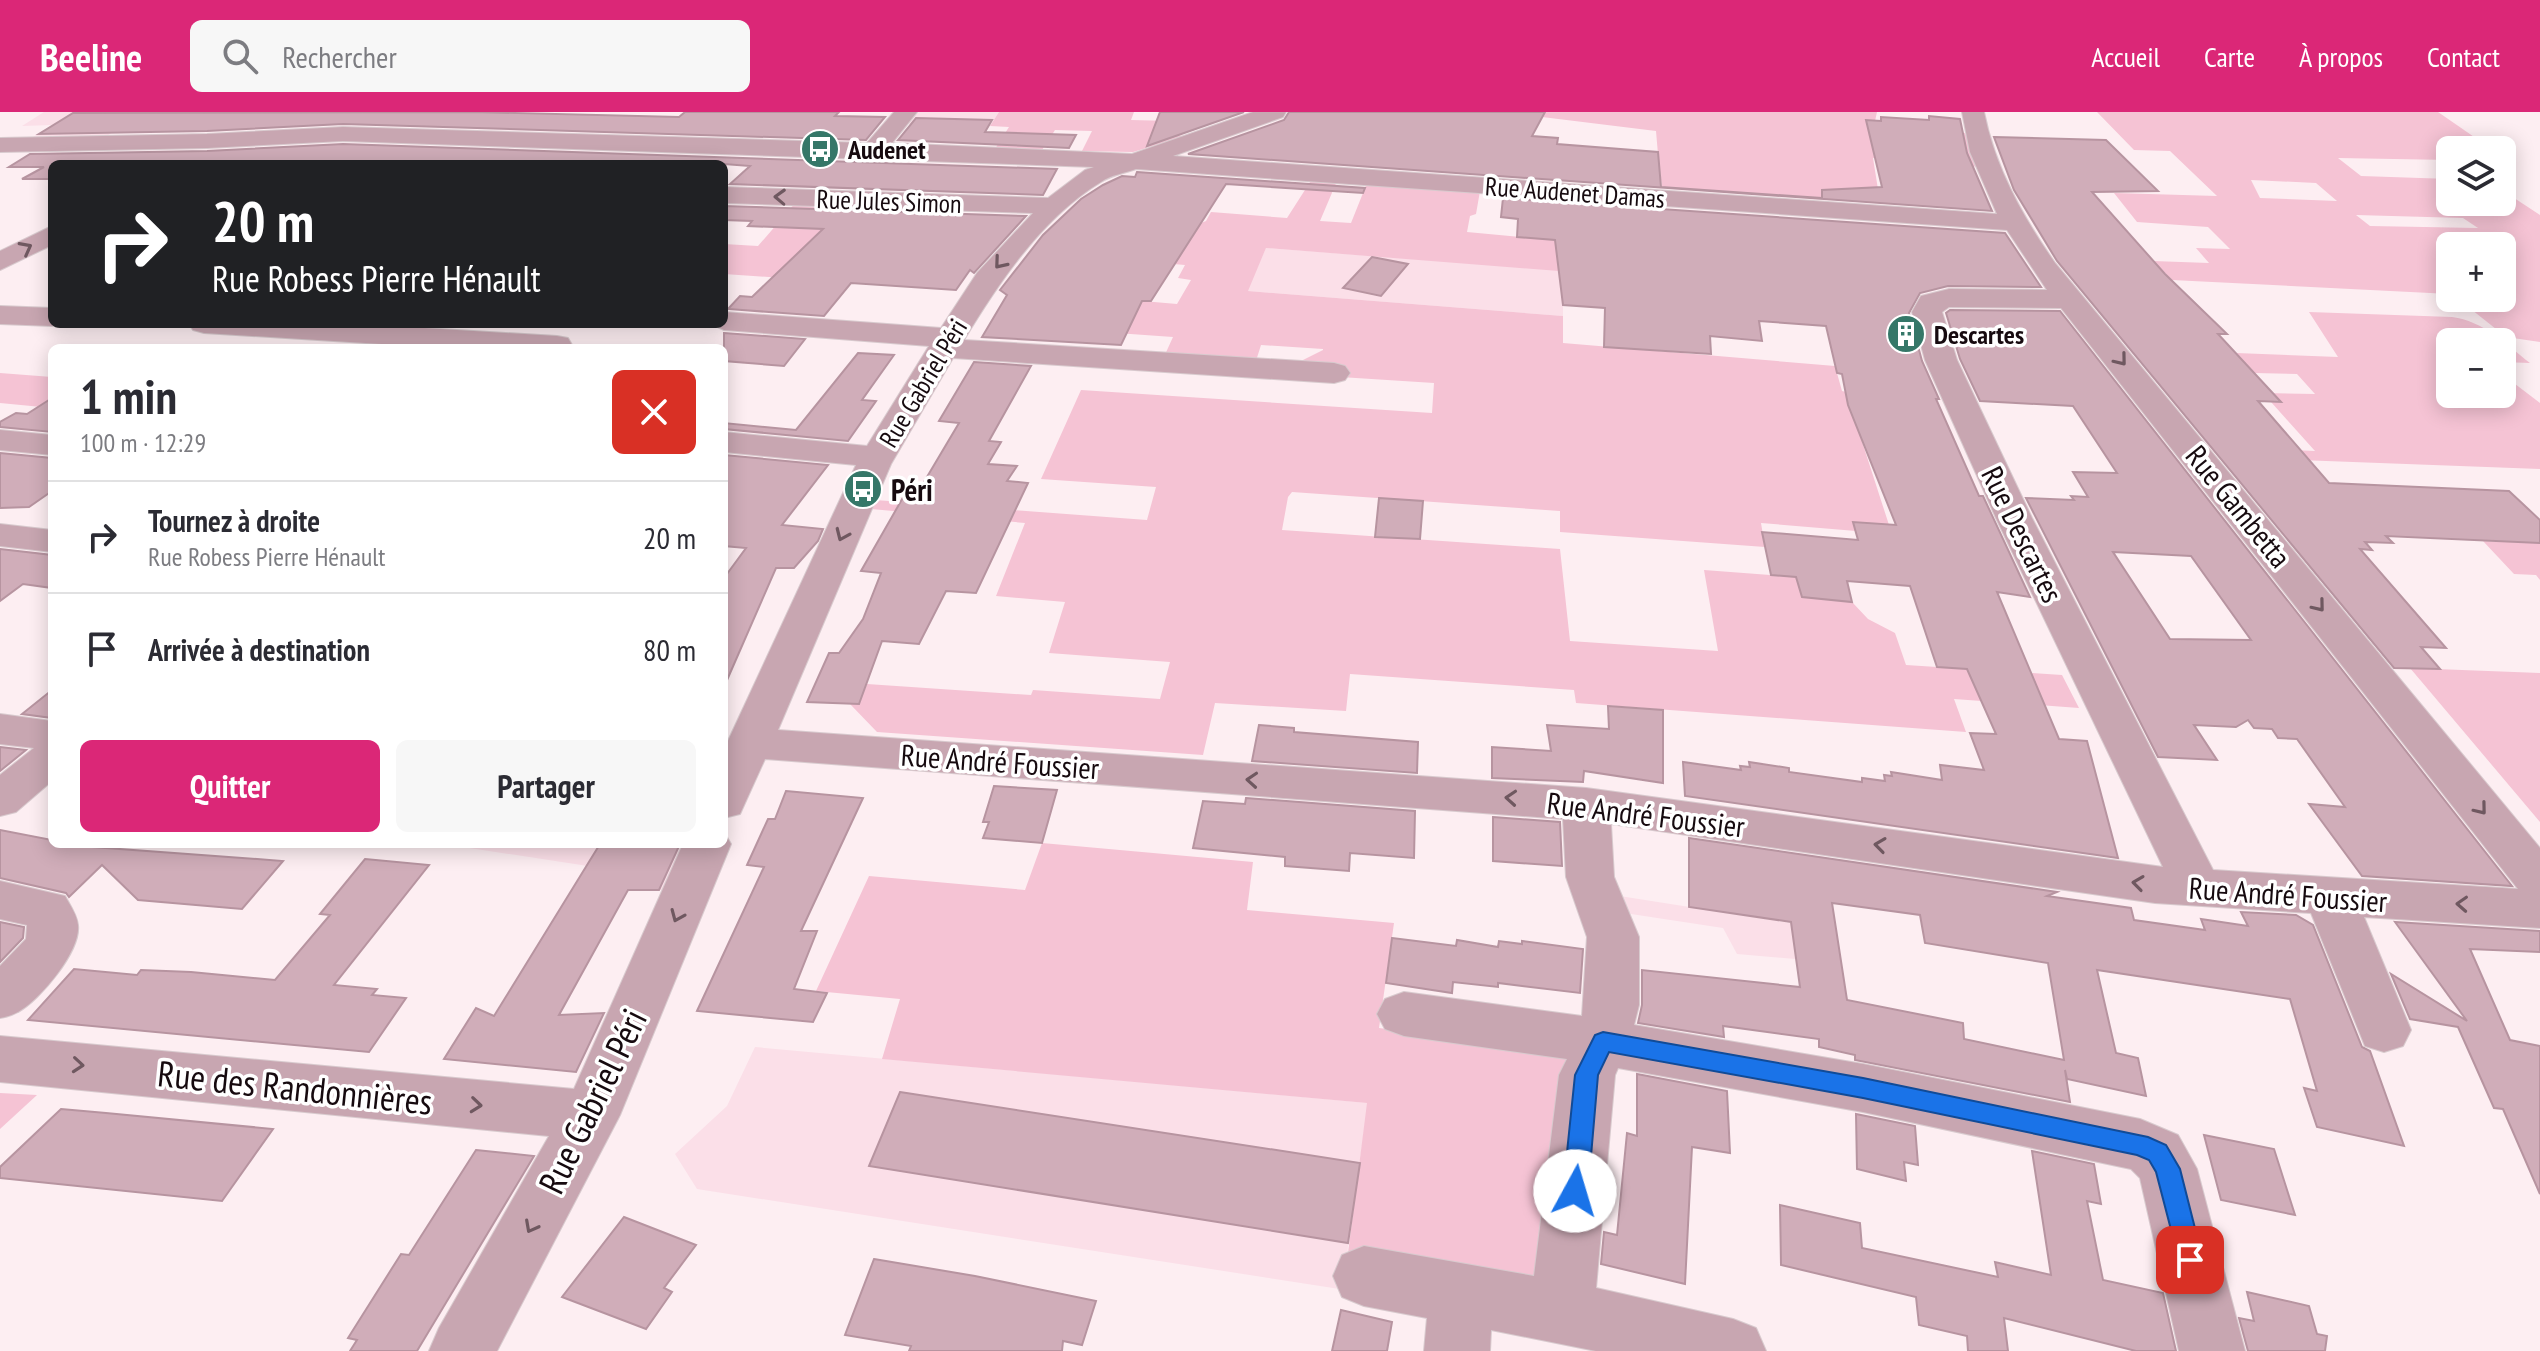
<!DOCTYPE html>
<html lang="fr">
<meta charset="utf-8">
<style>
body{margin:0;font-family:"PT Sans Narrow",sans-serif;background:#f7f7f7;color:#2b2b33;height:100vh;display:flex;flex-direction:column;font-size:30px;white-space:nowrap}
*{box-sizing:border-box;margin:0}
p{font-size:26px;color:#7c7c81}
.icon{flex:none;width:44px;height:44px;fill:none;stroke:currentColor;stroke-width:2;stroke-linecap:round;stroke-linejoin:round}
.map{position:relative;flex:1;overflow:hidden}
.details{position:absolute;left:48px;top:232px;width:680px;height:504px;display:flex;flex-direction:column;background:#fff;border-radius:12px;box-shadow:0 4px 20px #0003}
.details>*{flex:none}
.top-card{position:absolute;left:48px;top:48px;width:680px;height:168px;border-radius:12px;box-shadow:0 4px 20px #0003;background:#202124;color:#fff;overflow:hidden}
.fabs{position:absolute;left:2436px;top:24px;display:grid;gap:16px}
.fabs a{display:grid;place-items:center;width:80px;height:80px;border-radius:12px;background:#fff;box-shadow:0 4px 20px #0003;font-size:40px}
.pin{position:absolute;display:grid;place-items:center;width:68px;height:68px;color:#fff;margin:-34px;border-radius:16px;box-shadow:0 4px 12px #0006}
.me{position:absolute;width:88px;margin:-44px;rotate:6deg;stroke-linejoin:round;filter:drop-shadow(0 0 6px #0008)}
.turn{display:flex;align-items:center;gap:28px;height:168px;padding:0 32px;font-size:36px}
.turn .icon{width:104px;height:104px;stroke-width:2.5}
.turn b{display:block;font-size:56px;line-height:68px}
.round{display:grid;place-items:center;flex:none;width:84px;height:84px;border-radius:12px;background:#f7f7f7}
.headline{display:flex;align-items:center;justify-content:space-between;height:136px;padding:0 32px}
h1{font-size:48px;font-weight:700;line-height:60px}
.primary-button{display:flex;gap:16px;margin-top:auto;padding:16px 32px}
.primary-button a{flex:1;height:92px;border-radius:12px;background:#db2777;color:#fff;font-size:32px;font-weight:700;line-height:92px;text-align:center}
.primary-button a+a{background:#f7f7f7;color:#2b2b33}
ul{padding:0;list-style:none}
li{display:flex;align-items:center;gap:24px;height:112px;padding:0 32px;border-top:2px solid #e1e1e2}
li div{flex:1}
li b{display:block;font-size:30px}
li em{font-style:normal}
header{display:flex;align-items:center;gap:48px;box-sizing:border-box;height:112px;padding:0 40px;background:#db2777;color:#fff}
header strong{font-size:38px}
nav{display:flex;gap:44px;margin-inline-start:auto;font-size:28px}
.search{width:560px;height:72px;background:#f7f7f7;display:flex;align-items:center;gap:20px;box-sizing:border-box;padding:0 28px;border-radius:12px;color:#7c7c81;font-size:30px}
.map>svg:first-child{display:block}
.built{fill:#fbdfe8}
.green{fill:#f5c3d4;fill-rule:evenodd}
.building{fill:#d0adb9;stroke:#b794a0;stroke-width:2;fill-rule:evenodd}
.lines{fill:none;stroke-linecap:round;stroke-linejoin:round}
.minor-casing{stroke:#d8cace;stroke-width:2}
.minor{fill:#c8a6b1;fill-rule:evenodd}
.oneway{stroke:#6f5860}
.route{fill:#1a73e8;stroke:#114b97;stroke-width:2}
.labels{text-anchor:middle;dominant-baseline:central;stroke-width:7;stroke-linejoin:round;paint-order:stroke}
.far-poi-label{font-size:26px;font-weight:bold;fill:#160a0f;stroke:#fff;text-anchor:start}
.far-street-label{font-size:26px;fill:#160a0f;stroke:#fff}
.poi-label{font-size:30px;font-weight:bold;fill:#160a0f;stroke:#fff;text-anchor:start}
.street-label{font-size:30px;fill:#160a0f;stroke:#fff}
.near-street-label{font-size:36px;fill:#160a0f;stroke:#fff}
</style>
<header>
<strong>Beeline</strong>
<div class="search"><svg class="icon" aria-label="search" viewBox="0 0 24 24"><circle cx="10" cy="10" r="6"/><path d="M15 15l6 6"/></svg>Rechercher</div>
<nav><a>Accueil</a><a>Carte</a><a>À propos</a><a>Contact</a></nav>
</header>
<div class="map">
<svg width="2540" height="1239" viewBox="0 0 2540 1239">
<rect width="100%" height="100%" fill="#fdeef2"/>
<!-- built -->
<g class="built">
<path d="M44 0H142L104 26 30 27 52 13 22 14Z"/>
<path d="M917 0H999L990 14 907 12Z"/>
<path d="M1266 136 1559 158 1877 218 1563 193V204L1247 179Z"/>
<path d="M684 732 665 778H628L583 779 601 756 450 733Z"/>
<path d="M1607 782 1836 818 1841 851 1737 842 1723 816 1631 802Z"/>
<path d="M755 935 1368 991 1348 1131 1346 1178 697 1077 675 1042 727 994Z"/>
</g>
<!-- green -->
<g class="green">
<path d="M999 0H1134L1131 8 1172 9 1170 23 1186 24 1133 40 1082 39 1092 19 1055 18 1042 38 995 37 1009 15 990 14Z"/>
<path d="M1545 0H1877L1875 9 1881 12 1965 21 1980 55 1873 46 1880 90 1662 75 1660 60 1624 62 1659 54 1656 19 1542 5Z"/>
<path d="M2097 0H2438L2493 38H2450V48L2338 46 2361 64 2450 67V90H2502V78L2540 103V230L2506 225 2457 186H2502V134H2450V182L2172 168 2153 149 2209 151 2196 136 2230 137 2208 115 2137 110 2114 81 2217 84 2170 39 2134 38ZM2251 68 2316 71 2337 89 2260 86ZM2356 103 2463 106 2478 116 2370 114Z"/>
<path d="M1312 67 1337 69 1320 109 1351 111 1367 71 1480 79 1476 102 1470 104 1467 120 1554 128V84L1584 86 1586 123 1559 159 1266 136 1248 179 1563 204V231L1835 254 1842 279 1846 280 1889 413 1854 410 1856 419 1761 411 1765 435 1560 420V399L1292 380 1288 385 1282 418 1560 437 1570 529 1718 539 1704 458 1796 465 1803 485 1852 490 1868 507 1895 521 1906 553 2062 563 2079 596 1954 587 1966 620 1576 591 1574 578 1350 562 1346 599 1215 591 1203 643 877 620 850 592H859L867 572 1031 583 1033 578 1160 587 1170 550 1049 541 1065 490 996 484 1025 411 871 397 875 388 1147 408 1156 375 1041 367 1081 278 1432 301 1434 271 1199 256 1163 247 1173 225 1088 219 1108 186 1177 192 1191 168 1178 166 1185 153 1115 147 1206 109 1211 100 1287 106ZM1261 233 1323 237V238L1289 255 1255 252Z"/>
<path d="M797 89H821L804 111 876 114 855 171 724 162V132L758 134Z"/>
<path d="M2309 200 2452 205C2483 209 2506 232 2530 251L2502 250V230H2450V282H2502V262L2540 291V357L2222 345 2214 335 2315 339 2263 281 2315 282 2297 262 2254 261 2236 241 2338 245Z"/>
<path d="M0 261 52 265V296L0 291Z"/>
<path d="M2483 429 2540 431V468L2536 463 2514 462Z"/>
<path d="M2410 556 2540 561V710L2421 569Z"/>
<path d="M1042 731 1253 750 1247 798 1394 811 1379 916 1568 941 1540 1171 1348 1141 1367 991 882 947 900 887 816 879 869 764 1025 778Z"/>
<path d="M0 981 37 983 0 1017Z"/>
</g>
<!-- building -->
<g class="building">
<path d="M473 0 679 5 685 0H839L835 4 885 5 866 28 343 12 207 19 39 22 73 1Z"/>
<path d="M1160 0H1244L1147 34Z"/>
<path d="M1289 0H1545L1532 24 1558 26 1557 32 1658 40 1661 75 1822 86V78L1882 75 1866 8 1881 9V5L1929 8V4L1960 7 1967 41 1992 99 1188 42 1284 8Z"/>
<path d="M916 6 992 8 985 20 1076 23 1069 36 898 28Z"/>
<path d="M1994 25 2106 28 2158 79 2092 80 2165 162 2227 222H2218L2281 290 2258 289 2329 371 2509 379 2540 408V431L2386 424 2393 431 2365 430 2372 438 2360 437 2446 536 2421 535 2440 557 2394 556 2057 149 2014 78Z"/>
<path d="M343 32 1057 57 1043 83 730 72 750 54 724 52 464 49 459 52H52V67H22L44 55H9L30 42 207 39Z"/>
<path d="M1137 60 1365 76 1363 81 1226 72 1151 189H1142L1121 233 982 225 1007 183 1000 178 1043 123 1081 87 1103 73 1122 64 1135 65Z"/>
<path d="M1503 86 2005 121 2041 175 1948 174 1920 181 1909 201 1922 249 1939 287H1936L1979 384H1983L2030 485 1997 480 2059 627 2087 629 2118 746 1685 684 1683 650 1741 658 1740 654 1750 655 1749 650 1789 656V660L1862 670V666L1885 669 1884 663 1892 664 1891 660 1942 668 1940 653 1984 658 1970 621 1996 622 1967 557 1937 555 1910 474 1847 469 1852 490 1802 485 1796 465 1771 463 1762 420 1858 428 1853 410 1896 413 1848 293 1842 262 1837 261 1826 214 1759 209 1762 229 1710 224 1711 242 1604 235 1605 196 1563 193 1555 128 1517 125 1518 107 1501 105Z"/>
<path d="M724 94 1026 104 974 161 970 158 956 178 851 171 824 204 728 197 740 184 752 185 823 117 748 114 752 109 724 108Z"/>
<path d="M1372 145 1408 152 1381 184 1343 176Z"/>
<path d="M1950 198 2060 199 2512 774 2362 764 2309 692 2345 695 2297 627 2278 626 2272 617 2254 616 2248 608 2236 615 2194 613 2217 648 2158 645 2026 386 2074 388 2071 384 2088 385 2073 360 2117 361 2073 294 1980 289 1960 247 1946 201ZM2113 440 2191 444 2251 528 2170 527Z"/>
<path d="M724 221 805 227 784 254 724 249Z"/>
<path d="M858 241 894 243 862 288 876 289 848 329 724 317V311L796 318Z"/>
<path d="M974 250 1031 254 989 329 1001 330 988 352 1017 354 1007 369 1028 371 976 481 946 479 919 532 882 529 859 592 807 590 829 541H839L863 507 881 461 861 459 909 375H921L959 311 939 309Z"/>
<path d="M52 286V320L0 315V310L16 301 27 302Z"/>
<path d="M0 341 52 346V379L29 395 0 396Z"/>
<path d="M724 343 828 353 782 413 823 417 818 429 794 456H776L724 575V466L746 436 724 434Z"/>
<path d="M1379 386 1423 389 1420 427 1375 425Z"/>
<path d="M0 437 52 443V476L23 472 0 489Z"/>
<path d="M52 578V606L22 602Z"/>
<path d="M1608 594 1663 598V671L1584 659 1583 670 1492 666V635L1551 639 1547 613 1609 617Z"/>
<path d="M1259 613 1294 616V620L1418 630 1417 661 1252 649Z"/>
<path d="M0 635 26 638 0 659Z"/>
<path d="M994 674 1057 678 1042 731 983 726 989 710H983Z"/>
<path d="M786 679 863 686 801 819H817L794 877 827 881 813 910 697 899 764 755 747 753 768 707H775Z"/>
<path d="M1246 686 1415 699 1414 746 1350 741 1349 759 1285 754V745L1193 736 1203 689 1245 692Z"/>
<path d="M1493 705 1560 710 1562 754 1493 749Z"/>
<path d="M0 718 52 728V732L283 749 242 797 138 788 102 753 69 785 66 781 0 766Z"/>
<path d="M1689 726 2057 780 2047 784 2131 796 2134 808 2205 818 2201 807 2248 814 2241 800 2296 803 2313 813 2362 935 2370 939 2404 1034 2317 1015 2304 976 2317 979 2290 887 2097 858 2116 941 2138 946 2146 984 2067 967 2065 958 2070 990 1855 948V943L1819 935V927L1723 914 1724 925 1638 911 1642 893V858L1800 875 1791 810 1689 795ZM1832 791 1920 803 1925 831 2048 851 2064 948 1964 927 1963 911 1847 888Z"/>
<path d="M600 732H680L659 778H628L559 903 604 901 576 960 444 947 476 896 494 904Z"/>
<path d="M365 747 429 753 334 873 377 877 372 883 406 886 369 940 28 908 74 857 137 863 141 858 191 860 275 868 330 803 320 802Z"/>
<path d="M0 810 24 815 23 826 0 850Z"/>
<path d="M2395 810 2540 819V840L2470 837 2510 928 2540 934V1082L2503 997 2494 996 2458 915 2410 907 2391 862 2467 909Z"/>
<path d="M1392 826 1456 834 1457 828 1498 835 1499 829 1522 832V829L1583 837 1580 881 1498 871V875L1453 870 1452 881 1386 871Z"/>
<path d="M1637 962 1727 979 1730 1041 1692 1035 1685 1172 1601 1152 1604 1120 1617 1123 1627 1021 1637 1024Z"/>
<path d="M900 980 1360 1051 1348 1131 869 1054Z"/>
<path d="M61 997 106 1001 273 1017 222 1089 0 1066V1055Z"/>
<path d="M1856 1002 1915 1014 1918 1053 1904 1050 1906 1069 1857 1057Z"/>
<path d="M2204 1023 2274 1037 2295 1103 2221 1088Z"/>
<path d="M476 1038 534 1044 417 1239H350L357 1228 348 1226 401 1142 409 1143Z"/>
<path d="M2032 1039 2094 1052 2101 1092 2087 1089 2103 1168 2163 1181 2176 1239H2136L2004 1206 2008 1239H1968L1967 1224 1919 1213 1916 1185 1781 1153 1780 1093 1860 1111 1862 1136 1998 1165 1995 1150 2051 1163Z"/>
<path d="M624 1105 696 1133 664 1176 672 1180 646 1217 562 1185Z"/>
<path d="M874 1147 975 1164 1096 1189 1082 1233 1063 1229 1062 1239H909L911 1234 845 1223Z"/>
<path d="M2247 1180 2309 1194 2317 1222 2327 1224 2325 1239H2248L2239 1206 2254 1209Z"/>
<path d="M1341 1198 1392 1210 1387 1239H1332Z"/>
</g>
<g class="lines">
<defs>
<g id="minor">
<path d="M894 0H917L892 31 1132 42 1253 0H1286L1283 5 1173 44 1997 102 1970 40 1962 0H1984C1995 56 2023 105 2055 151L2540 736V816L2364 805 2411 918 2403 934 2384 940 2365 934 2311 801 2155 791 1611 712 1614 765 1639 825V893L1634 913 1863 952 2140 1007 2178 1023 2197 1057 2245 1239H2179L2140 1066 2131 1057 1863 1000 1618 956 1615 963 1596 1176 1733 1207 1756 1216 1766 1239H1596L1491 1218 1490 1239H1424L1427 1206 1364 1194 1342 1185 1333 1164 1342 1143 1364 1134 1534 1164 1559 963 1567 947 1404 924 1385 917 1377 902 1385 887 1404 880 1582 904 1587 825 1566 765 1563 707 765 647 740 702 724 706V640L727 631 856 353 724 340V320L867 334 929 234 724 218 711 212H724V200L941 216 977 161 1033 101 724 91V75L1048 86 1085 58 1094 55 343 29 207 36 0 40V26L207 22 343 15 867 31ZM1136 57 2007 118 2047 178 1949 177 1921 184 1912 200 1925 248 1996 406 2163 755 1586 676 778 618 891 352 953 246 1334 271 1345 268 1350 261 1345 254 1334 251 964 228C999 170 1042 106 1101 70 1111 63 1125 61 1136 57ZM1949 195 2061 196 2518 777 2213 758 2032 406 1957 248 1942 200Z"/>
<path d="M52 114V133L0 158V139Z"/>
<path d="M0 194 52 196V212H60L52 214 0 212Z"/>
<path d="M189 212H359L557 224 568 226 572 233 570 236H445L204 221 193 218Z"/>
<path d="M0 318 52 323V343L0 338Z"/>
<path d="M0 412 52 418V440L0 434Z"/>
<path d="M0 602 52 609V669L16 700 0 704V663L34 636 0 632Z"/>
<path d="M724 720 731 732 620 1003 497 1239H429L439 1216 549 1024 0 970V924L574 977 683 732H724Z"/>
<path d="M0 769 65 784C70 793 77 803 78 813 81 839 40 888 18 900 13 903 6 905 0 906V854L26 827 27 813 0 807Z"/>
</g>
</defs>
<!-- minor casing -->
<use href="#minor" class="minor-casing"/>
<!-- minor -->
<use href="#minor" class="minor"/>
</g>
<!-- one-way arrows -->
<defs><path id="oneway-chevron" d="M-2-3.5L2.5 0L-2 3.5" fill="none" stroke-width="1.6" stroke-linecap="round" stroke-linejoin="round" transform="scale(2)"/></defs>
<g class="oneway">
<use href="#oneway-chevron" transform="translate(780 85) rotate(-178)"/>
<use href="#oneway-chevron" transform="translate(26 136) rotate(-28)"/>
<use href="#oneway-chevron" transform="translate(1000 151) rotate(130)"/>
<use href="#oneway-chevron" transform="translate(2121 248) rotate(51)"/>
<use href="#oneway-chevron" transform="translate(842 423) rotate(114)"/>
<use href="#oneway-chevron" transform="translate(2319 494) rotate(51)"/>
<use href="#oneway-chevron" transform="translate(1252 668) rotate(-176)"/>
<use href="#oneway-chevron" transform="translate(1511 686) rotate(-176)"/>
<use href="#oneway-chevron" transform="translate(2481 697) rotate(51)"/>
<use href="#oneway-chevron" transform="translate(1880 733) rotate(-172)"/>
<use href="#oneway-chevron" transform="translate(2138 771) rotate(-172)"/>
<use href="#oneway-chevron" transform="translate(2462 792) rotate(-177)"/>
<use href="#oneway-chevron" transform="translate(677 804) rotate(113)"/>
<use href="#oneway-chevron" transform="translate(78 953) rotate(5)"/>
<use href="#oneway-chevron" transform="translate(476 993) rotate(6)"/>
<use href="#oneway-chevron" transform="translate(531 1115) rotate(118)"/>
</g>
<!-- route -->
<path class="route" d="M1603 920 1863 966 2148 1025 2166 1033 2180 1057 2203 1148 2199 1156 2190 1160 2181 1156 2156 1060 2149 1048 2137 1043 1863 986 1609 940 1598 963 1588 1079 1584 1087 1575 1090 1567 1087 1563 1079 1575 963 1595 923Z"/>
<!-- icons -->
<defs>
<symbol id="bus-disc" viewBox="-11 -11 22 22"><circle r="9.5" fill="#357768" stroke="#fff"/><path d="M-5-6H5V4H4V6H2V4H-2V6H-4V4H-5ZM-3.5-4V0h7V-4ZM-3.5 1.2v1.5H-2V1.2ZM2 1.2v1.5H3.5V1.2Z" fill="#fff"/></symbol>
<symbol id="building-disc" viewBox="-11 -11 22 22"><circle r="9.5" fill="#357768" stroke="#fff"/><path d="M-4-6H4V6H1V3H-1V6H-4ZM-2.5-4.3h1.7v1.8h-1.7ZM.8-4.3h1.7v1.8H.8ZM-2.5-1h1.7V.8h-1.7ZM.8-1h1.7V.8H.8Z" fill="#fff"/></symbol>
</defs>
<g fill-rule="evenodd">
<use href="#bus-disc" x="798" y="15" width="44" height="44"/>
<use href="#building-disc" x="1884" y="200" width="44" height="44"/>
<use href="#bus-disc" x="841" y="355" width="44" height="44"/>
</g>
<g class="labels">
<!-- far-poi labels -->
<g class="far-poi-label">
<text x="848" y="37">Audenet</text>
<text x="1934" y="222">Descartes</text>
</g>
<!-- far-street labels -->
<g class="far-street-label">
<text transform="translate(1575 80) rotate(4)">Rue Audenet Damas</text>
<text transform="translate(889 89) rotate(2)">Rue Jules Simon</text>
<text transform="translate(923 271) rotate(-59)">Rue Gabriel Péri</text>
</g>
<!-- poi labels -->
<g class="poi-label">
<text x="891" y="377">Péri</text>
</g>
<!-- street labels -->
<g class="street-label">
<text transform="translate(2239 394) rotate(51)">Rue Gambetta</text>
<text transform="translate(2023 422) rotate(64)">Rue Descartes</text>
<text transform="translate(1000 649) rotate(4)">Rue André Foussier</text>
<text transform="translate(1646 702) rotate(7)">Rue André Foussier</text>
<text transform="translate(2288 782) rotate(4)">Rue André Foussier</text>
</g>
<!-- near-street labels -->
<g class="near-street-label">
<text transform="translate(295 975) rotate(6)">Rue des Randonnières</text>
<text transform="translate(592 989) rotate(-64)">Rue Gabriel Péri</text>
</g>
</g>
</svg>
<div class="fabs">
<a><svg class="icon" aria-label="layers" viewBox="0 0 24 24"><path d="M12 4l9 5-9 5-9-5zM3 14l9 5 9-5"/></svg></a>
<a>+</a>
<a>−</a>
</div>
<div class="pin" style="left:2190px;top:1148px;background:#d93025"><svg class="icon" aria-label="arrive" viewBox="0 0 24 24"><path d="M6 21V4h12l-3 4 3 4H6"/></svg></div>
<svg class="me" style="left:1575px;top:1079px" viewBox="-20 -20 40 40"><circle r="19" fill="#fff"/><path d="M0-13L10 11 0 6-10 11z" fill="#1a73e8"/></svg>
<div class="top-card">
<div class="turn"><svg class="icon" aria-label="right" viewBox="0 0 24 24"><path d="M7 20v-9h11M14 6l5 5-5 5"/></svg><div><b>20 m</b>Rue Robess Pierre Hénault</div></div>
</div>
<section class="details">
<div class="headline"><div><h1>1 min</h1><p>100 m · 12:29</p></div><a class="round" style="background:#d93025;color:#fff"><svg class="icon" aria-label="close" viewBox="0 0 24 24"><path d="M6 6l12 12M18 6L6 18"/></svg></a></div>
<ul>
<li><svg class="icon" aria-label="right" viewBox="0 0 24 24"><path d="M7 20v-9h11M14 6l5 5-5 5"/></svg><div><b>Tournez à droite</b><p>Rue Robess Pierre Hénault</p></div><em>20 m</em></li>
<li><svg class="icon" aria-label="arrive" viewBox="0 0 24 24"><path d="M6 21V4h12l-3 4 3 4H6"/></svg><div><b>Arrivée à destination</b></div><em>80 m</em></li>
</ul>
<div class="primary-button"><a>Quitter</a><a>Partager</a></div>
</section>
</div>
